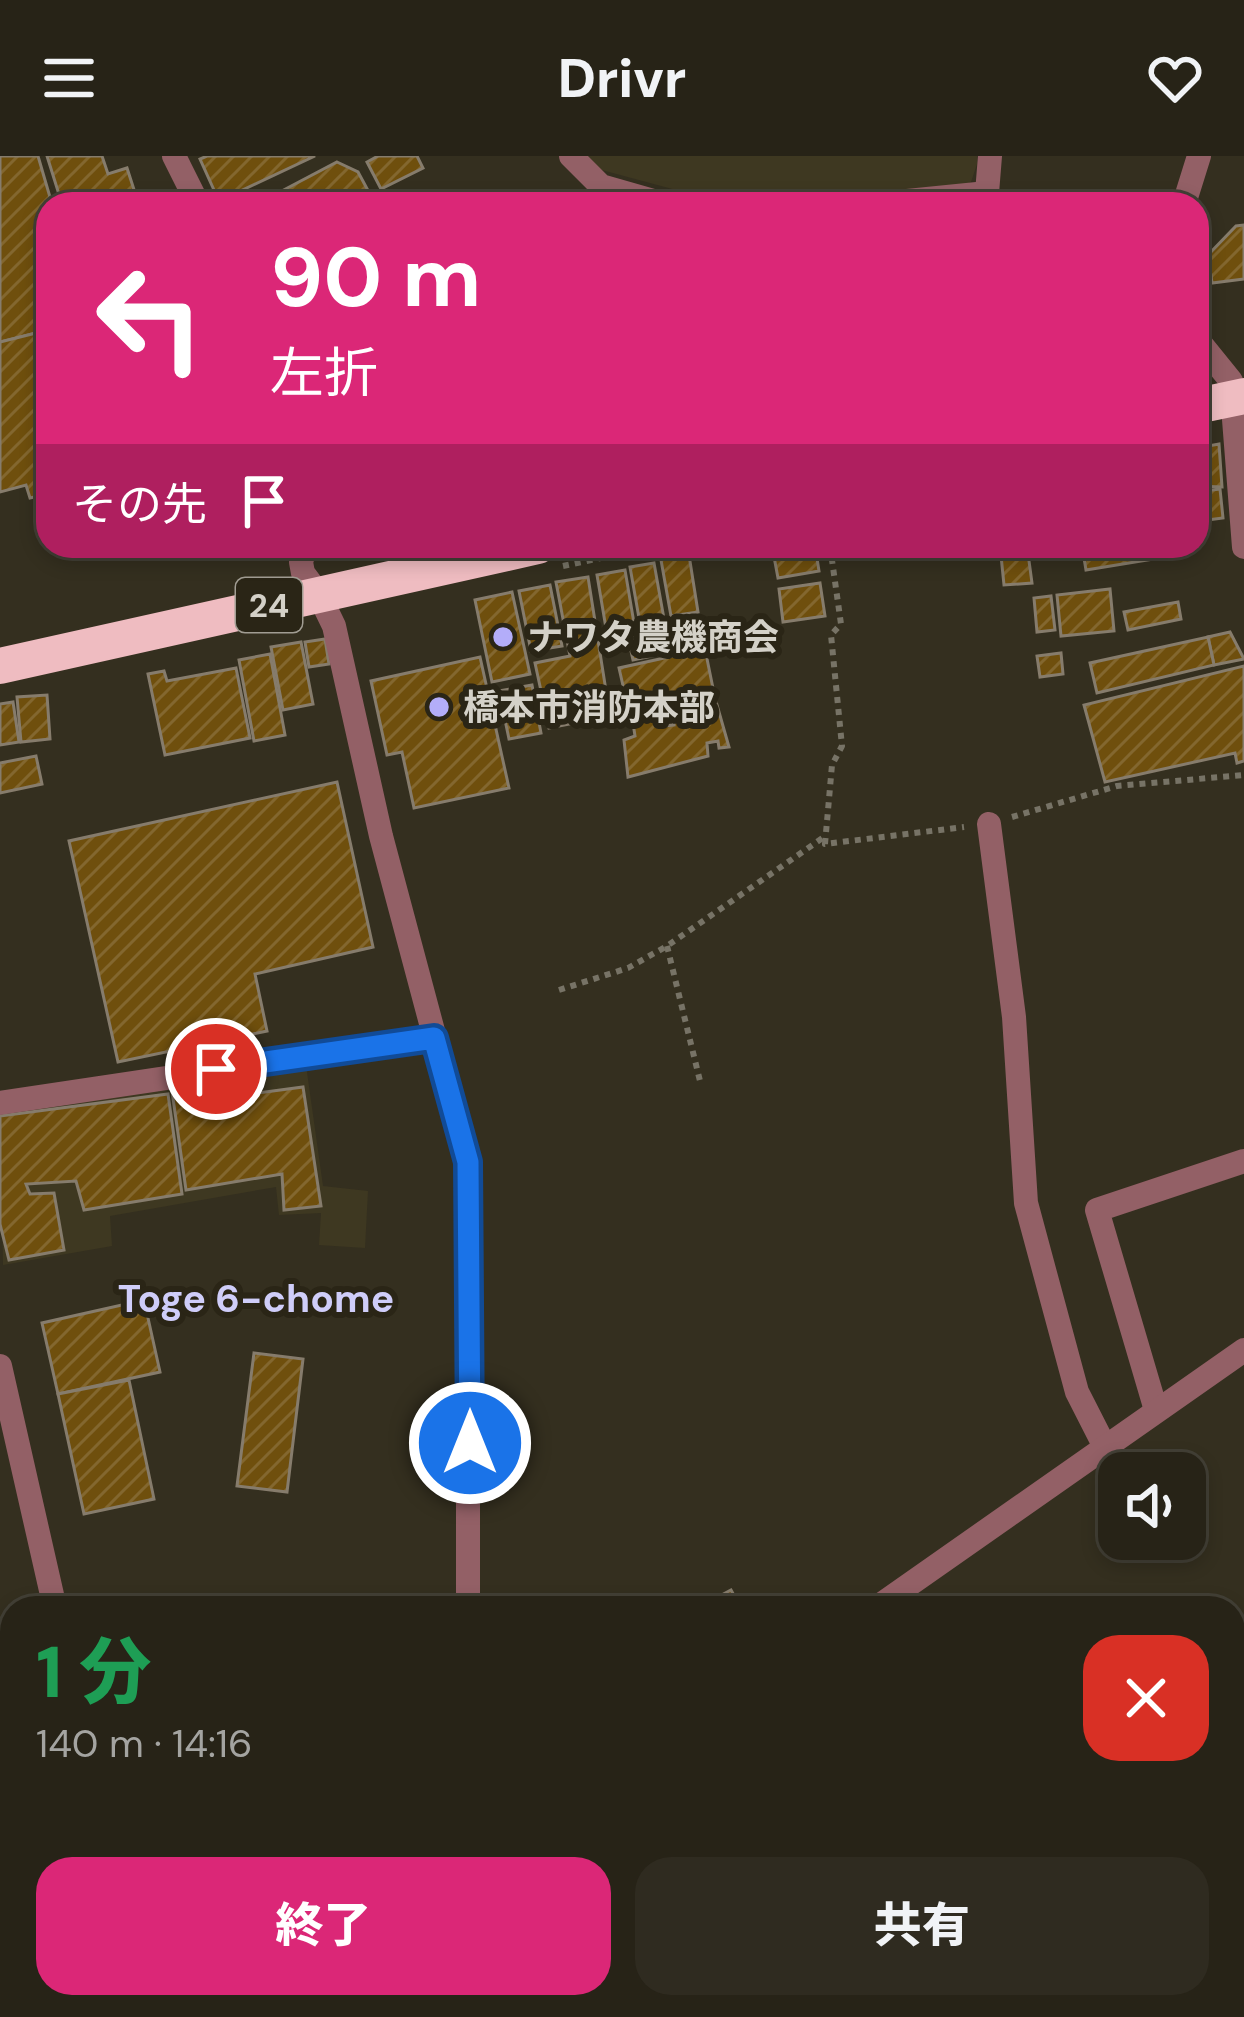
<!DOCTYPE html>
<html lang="ja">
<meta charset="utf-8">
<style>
body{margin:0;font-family:"DM Sans","Noto Sans JP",sans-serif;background:#2f2b20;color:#f1f3f6;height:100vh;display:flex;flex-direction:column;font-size:45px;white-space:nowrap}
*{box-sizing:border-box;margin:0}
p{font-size:39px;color:#a4a4a1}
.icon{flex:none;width:66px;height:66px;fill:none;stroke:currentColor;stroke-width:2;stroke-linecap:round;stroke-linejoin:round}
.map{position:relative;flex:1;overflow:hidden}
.sheet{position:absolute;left:0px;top:1440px;width:1245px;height:423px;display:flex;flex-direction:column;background:#272317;border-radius:36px 36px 0 0;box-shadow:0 6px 18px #0003,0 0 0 3px #434036}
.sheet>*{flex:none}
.hud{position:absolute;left:36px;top:36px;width:1173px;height:366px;border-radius:36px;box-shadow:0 6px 18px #0003,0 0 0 3px #434036;background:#db2777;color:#fff;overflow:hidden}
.controls{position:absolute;left:1098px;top:1296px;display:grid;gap:24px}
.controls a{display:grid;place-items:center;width:108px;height:108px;border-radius:24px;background:#272317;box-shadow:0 6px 18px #0003,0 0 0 3px #434036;font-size:60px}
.pin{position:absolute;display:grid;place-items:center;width:102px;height:102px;color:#fff;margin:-51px;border:6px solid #fff;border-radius:50%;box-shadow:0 3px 12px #0007}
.me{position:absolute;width:132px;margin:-66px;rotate:0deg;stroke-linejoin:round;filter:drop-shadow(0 0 9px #0008)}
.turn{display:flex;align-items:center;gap:42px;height:252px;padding:0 36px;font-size:54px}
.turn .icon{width:156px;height:156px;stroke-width:2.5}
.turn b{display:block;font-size:84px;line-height:102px}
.then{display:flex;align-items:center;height:114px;padding:0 36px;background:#0003;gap:24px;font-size:45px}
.round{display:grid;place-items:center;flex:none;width:126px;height:126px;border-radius:36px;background:#2f2b20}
.head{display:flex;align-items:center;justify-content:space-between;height:204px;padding:0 36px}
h1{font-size:72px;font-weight:800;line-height:90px;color:#1e9e55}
.action{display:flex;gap:24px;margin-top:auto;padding:24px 36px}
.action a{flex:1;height:138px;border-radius:36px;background:#db2777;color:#fff;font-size:48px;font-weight:800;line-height:138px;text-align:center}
.action a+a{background:#2f2b20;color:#f1f3f6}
header{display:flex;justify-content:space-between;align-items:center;height:156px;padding:0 36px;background:#272317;font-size:54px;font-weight:800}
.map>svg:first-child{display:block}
.built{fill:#3e3821}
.building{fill:url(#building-hatch);stroke:#867c6c;stroke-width:3}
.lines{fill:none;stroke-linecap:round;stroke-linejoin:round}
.path{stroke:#777366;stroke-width:6;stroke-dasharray:6 6;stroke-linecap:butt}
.street{stroke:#936066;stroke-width:24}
.highway{stroke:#efbcc1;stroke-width:36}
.route-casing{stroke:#114b97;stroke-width:30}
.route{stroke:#1a73e8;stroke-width:21}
.poi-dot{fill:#b3adf9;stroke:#2a2516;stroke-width:4.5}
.labels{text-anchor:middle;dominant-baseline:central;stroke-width:12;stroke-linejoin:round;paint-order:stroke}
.shield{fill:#2a2516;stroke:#a19d93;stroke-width:3}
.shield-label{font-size:33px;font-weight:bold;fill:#d4d1c8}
.poi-label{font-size:36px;font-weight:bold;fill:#d4d1c8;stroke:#2a2516;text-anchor:start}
.neighbourhood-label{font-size:39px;font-weight:bold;fill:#cfcdf9;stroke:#2a2516}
</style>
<header><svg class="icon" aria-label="menu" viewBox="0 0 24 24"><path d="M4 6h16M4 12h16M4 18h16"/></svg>Drivr<svg class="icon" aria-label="heart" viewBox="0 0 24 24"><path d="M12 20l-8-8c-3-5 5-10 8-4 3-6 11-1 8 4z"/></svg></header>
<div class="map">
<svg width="1244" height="1861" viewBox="0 0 1244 1861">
<defs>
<pattern id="building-hatch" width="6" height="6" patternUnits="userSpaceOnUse" patternTransform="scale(3)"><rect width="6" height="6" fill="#6f4f0d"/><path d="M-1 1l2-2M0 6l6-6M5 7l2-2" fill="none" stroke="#83672f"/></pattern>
</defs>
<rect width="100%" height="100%" fill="#342f1f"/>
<!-- built -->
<g class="built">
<path d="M586 0H977V8L971 26 956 33 717 45 598 13Z"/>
<path d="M306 909 323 1030 368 1035 365 1092 319 1089 321 1057 279 1059 276 1031 110 1060 112 1090 3 1109 0 955Z"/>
</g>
<!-- building -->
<g class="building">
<path d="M0 0H38L52 48H48V174L0 186Z"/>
<path d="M47 0H102L108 18 127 12 137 43 122 48H62Z"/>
<path d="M207 0H315L219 45 200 3Z"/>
<path d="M378 0H417L423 12 381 33 367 6Z"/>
<path d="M337 6 358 16 371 40 354 48H282L276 38Z"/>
<path d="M1244 69V123L1212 127 1208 99 1236 70Z"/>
<path d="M48 174V338L30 342 26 329 0 336V186Z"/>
<path d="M1219 288 1222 331 1197 330V292Z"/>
<path d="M1220 333 1223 362 1207 364 1204 335Z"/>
<path d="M772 390H815L819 415 778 422Z"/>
<path d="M1000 390H1027L1032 427 1004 429Z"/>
<path d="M1082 390H1182L1184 398 1086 414Z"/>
<path d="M689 399 698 456 671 460 661 404Z"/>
<path d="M654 407 666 474 642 479 630 411Z"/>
<path d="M625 414 636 479 608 484 597 419Z"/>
<path d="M588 421 610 560 549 572 535 507 570 500 556 426Z"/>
<path d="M820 427 825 460 783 466 779 433Z"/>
<path d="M550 429 562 490 531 495 519 435Z"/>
<path d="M1110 433 1114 475 1061 480 1057 439Z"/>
<path d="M512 436 530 518 492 526 475 444Z"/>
<path d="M1051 440 1055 474 1037 476 1034 442Z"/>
<path d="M1178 446 1181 463 1128 474 1124 456Z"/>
<path d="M697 472 700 490 633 504 629 486Z"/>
<path d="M1230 476 1244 503 1214 509 1208 481Z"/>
<path d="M1208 481 1214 509 1097 537 1090 507Z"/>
<path d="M325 483 329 508 309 511 305 486Z"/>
<path d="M301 486 313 548 283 554 271 491Z"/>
<path d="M705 493 716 547 631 565 619 512Z"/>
<path d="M1061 497 1063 518 1040 521 1037 500Z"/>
<path d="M270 498 285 579 254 585 239 504Z"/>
<path d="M480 501 509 632 414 652 402 596 387 599 371 525Z"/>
<path d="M1244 510V605L1237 607 1235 597 1105 626 1084 549Z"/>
<path d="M236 512 250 582 165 599 148 518 164 515 167 525Z"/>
<path d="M532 529 541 577 509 583 499 535Z"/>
<path d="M47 539 50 583 21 586 17 541Z"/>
<path d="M13 546 19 586 0 589V548Z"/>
<path d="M717 549 729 591 719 592 718 585 707 587 708 600 628 621 624 584 635 580 633 567 662 561 664 570 674 569 672 558Z"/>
<path d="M36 600 42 628 0 637V607Z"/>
<path d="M337 626 373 791 255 818 267 875 118 906 69 685Z"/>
<path d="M231 926 234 940 303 931 321 1050 284 1054 282 1018 186 1034 172 935Z"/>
<path d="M168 938 182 1038 84 1054 76 1025 26 1028 30 1038 54 1037 64 1094 9 1104 0 1068V960Z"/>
<path d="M144 1144 160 1216 58 1238 42 1167Z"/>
<path d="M254 1197 303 1203 287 1336 237 1330Z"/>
<path d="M129 1224 154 1343 84 1358 58 1238Z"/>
<path d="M731 1434 741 1452H697Z"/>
<path d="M12 1493V1560L0 1562V1496Z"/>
<path d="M12 1676V1851L107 1853 65 1861H0V1678Z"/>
</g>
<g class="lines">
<!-- path -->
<g class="path">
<path d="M830 390 841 468 831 479 842 590 832 609 825 688 964 671"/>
<path d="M563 410 659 390"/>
<path d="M1012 661 1117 630 1244 619"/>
<path d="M667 790 700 925"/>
<path d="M559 834 628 812 667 790 824 681"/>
</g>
<!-- street -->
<g class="street">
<path d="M174 0 198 48"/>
<path d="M571 0 601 30 664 48"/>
<path d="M877 48 987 37 990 0"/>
<path d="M1184 48 1199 0"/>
<path d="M1197 183 1231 225 1244 391"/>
<path d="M306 390 301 406 303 417 318 437 334 470 381 680 468 1006V1452"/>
<path d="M989 668 1014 861 1026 1047 1077 1236 1104 1289"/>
<path d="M0 947 434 882"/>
<path d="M0 1210 55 1452"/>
<path d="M1156 1254 1097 1054 1244 1005"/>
<path d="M876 1452 1244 1194"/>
<path d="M147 1851 149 1861"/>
<path d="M226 1861 245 1851"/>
</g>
<!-- highway -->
<g class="highway">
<path d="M1197 250 1244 240"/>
<path d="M0 510 538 390"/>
</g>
</g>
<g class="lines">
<defs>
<path id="route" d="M216 913 434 882 468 1006 470 1287"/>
</defs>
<!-- route casing -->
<use href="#route" class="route-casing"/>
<!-- route -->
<use href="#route" class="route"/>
</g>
<!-- markers -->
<g class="poi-dot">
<circle cx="503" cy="481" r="12"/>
<circle cx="439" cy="551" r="12"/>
</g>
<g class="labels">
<!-- shield labels -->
<rect class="shield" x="236" y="422" width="66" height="54" rx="9"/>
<g class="shield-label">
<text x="269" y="449">24</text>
</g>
<!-- poi labels -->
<g class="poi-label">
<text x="527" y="481">ナワタ農機商会</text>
<text x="463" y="551">橋本市消防本部</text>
</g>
<!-- neighbourhood labels -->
<g class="neighbourhood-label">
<text x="256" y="1142">Toge 6-chome</text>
</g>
</g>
</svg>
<div class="controls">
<a><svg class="icon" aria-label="sound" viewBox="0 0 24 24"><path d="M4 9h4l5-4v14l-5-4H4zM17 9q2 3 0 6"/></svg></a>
</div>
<div class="pin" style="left:216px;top:913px;background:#d93025"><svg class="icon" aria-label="arrive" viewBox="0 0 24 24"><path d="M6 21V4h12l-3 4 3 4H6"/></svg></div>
<svg class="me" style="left:470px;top:1287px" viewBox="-20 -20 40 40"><circle r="17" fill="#1a73e8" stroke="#fff" stroke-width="3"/><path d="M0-11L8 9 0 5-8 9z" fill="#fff"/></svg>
<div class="hud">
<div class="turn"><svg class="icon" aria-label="left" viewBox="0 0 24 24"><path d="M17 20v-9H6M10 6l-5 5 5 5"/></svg><div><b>90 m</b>左折</div></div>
<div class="then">その先<svg class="icon" aria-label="arrive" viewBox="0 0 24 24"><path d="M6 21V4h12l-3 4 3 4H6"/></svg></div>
</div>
<section class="sheet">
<div class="head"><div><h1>1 分</h1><p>140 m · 14:16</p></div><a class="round" style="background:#d93025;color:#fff"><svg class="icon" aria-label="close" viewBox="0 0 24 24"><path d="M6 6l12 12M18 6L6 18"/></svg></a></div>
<div class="action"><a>終了</a><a>共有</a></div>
</section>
</div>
